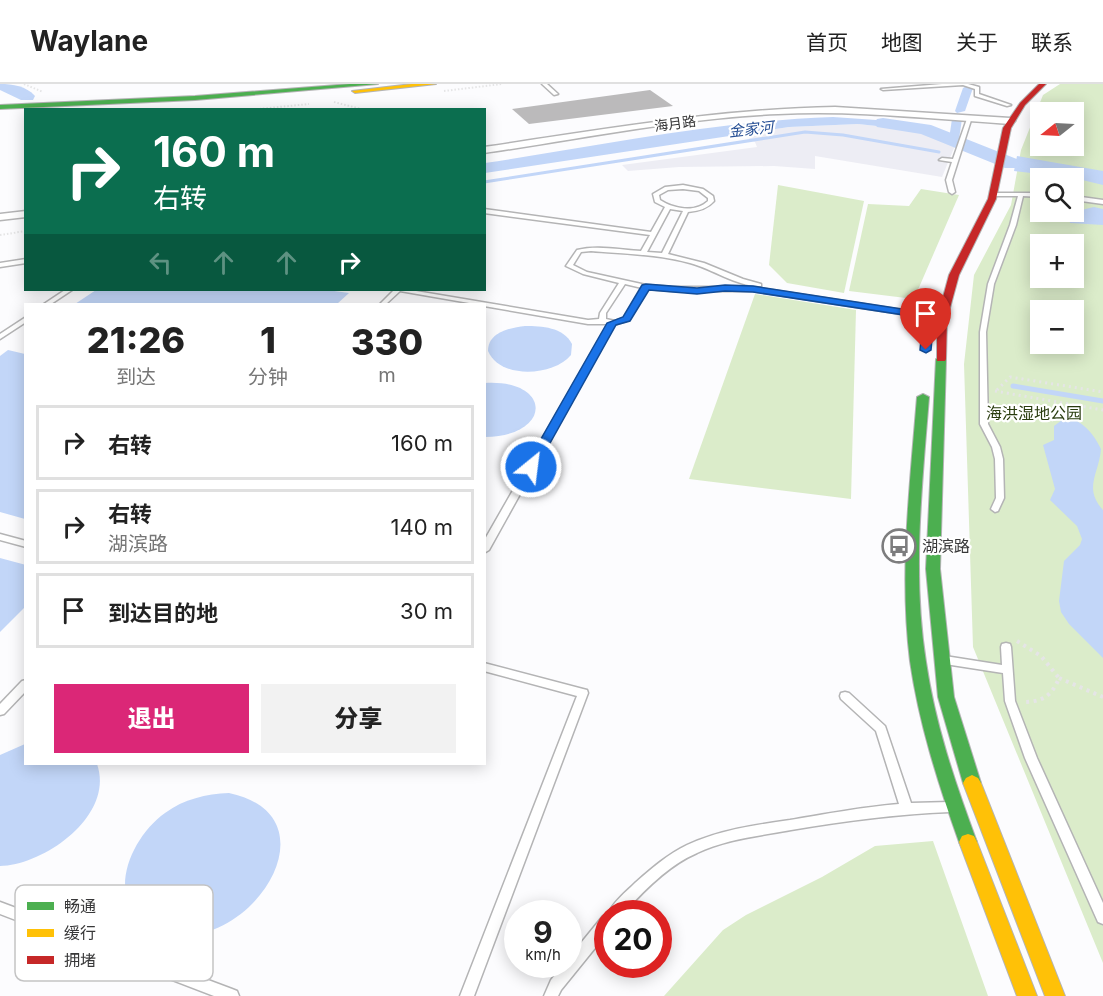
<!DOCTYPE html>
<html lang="zh">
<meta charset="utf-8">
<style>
body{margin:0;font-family:Inter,"Noto Sans SC",sans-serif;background:#f2f2f2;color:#222;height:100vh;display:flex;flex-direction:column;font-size:22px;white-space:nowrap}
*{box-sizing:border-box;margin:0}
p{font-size:20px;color:#767676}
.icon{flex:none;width:33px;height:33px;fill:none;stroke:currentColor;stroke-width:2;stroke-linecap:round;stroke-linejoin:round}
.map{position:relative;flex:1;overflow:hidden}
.details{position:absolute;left:24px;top:219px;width:462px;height:462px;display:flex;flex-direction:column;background:#fff;border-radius:0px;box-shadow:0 3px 15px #0003}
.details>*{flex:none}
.top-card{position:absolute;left:24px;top:24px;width:462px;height:183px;border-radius:0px;box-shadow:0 3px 15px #0003;background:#0b6e4f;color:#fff;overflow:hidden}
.needle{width:39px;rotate:252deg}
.controls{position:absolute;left:1030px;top:18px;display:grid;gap:12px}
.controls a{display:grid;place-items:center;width:54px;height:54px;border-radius:0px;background:#fff;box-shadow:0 3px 15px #0003;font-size:30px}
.speed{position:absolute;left:504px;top:816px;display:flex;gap:12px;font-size:30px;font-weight:700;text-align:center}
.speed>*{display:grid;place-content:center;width:78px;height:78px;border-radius:50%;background:#fff;box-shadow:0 3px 15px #0003;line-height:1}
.speed small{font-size:15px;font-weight:400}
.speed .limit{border:9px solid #d22;background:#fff;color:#111}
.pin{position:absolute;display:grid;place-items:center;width:51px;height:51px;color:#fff;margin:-62px -26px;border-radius:50% 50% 50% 0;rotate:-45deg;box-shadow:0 0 6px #0007}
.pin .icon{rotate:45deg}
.me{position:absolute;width:66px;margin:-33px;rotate:29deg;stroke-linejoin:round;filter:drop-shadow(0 0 4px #0008)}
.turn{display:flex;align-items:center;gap:21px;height:126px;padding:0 30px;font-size:27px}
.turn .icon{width:78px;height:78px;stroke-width:2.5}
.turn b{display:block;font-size:42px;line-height:51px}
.lanes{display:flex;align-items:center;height:57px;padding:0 30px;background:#0003;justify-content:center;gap:30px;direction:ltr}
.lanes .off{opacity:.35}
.eta{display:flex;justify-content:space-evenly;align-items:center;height:102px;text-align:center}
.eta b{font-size:36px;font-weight:800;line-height:42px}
.primary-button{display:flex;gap:12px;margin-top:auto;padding:12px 30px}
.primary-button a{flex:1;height:69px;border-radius:0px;background:#db2777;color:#fff;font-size:24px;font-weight:800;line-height:69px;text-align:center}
.primary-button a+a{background:#f2f2f2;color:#222}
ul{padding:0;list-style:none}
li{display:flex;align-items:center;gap:18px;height:75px;margin:0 12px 9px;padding:0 18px;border:3px solid #e0e0e0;border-radius:0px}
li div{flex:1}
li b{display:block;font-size:22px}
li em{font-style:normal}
header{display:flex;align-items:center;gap:36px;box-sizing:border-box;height:84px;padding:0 30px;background:#fff;border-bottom:2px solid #e0e0e0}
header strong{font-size:28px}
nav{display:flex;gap:33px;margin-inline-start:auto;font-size:21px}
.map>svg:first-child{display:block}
.built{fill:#ededf4}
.green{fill:#dbecca;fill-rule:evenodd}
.water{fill:#c2d6f8}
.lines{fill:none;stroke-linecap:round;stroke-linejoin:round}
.stream-far1{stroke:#c2d6f8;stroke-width:3}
.stream{stroke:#c2d6f8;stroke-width:5}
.canal{fill:#c2d6f8;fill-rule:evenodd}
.river{fill:#c2d6f8;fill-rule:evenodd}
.building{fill:#bbbabb}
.lane-casing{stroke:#b4b4b5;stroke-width:3}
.street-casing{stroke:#b4b4b5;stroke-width:3}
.fast-casing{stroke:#b4b4b5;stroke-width:2}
.slow-casing{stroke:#b4b4b5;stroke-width:2}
.jam-casing{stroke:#b4b4b5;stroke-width:2}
.path-far2{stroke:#e5e5e6;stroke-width:2;stroke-dasharray:1.5 2;stroke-linecap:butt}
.path-far1{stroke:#e5e5e6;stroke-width:3;stroke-dasharray:2 4;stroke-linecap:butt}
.path{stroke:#e5e5e6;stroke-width:4;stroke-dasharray:3 4.5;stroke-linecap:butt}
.lane{fill:#fff;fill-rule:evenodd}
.street{fill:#fff;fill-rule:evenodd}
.fast{fill:#4caf50;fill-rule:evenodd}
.slow{fill:#ffc107;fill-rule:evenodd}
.jam{fill:#c62828;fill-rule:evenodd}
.route{fill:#1a73e8;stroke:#114b97;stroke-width:1.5}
.labels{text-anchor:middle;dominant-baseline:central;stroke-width:4.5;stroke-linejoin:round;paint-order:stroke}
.far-street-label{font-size:14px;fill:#383839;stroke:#fff}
.far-water-label{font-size:15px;font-style:italic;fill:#264f95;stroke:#fff}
.park-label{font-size:16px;fill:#293c0e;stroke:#fff}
.poi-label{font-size:16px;fill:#383839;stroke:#fff;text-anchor:start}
.key{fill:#fff;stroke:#c3c3c4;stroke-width:1.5}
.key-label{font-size:16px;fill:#383839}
</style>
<header>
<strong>Waylane</strong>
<nav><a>首页</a><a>地图</a><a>关于</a><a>联系</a></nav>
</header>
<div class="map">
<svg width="1103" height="912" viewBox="0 0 1103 912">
<rect width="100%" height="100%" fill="#fcfcfe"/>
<!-- built -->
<path class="built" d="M858 40 923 47 945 54 946 51 959 52 942 93 815 72V85L774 82 679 83 628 87 622 81 757 63 755 58 742 50 789 43Z"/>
<!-- green -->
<g class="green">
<path d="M1060 0H1103V879L973 563 964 280 974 191 1011 121 1021 66 1043 11ZM1041 28H1074V62H1041ZM1041 94H1074V128H1041ZM1041 160H1074V194H1041ZM1041 226H1074V260H1041Z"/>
<path d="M778 101 864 117 844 209 787 199 769 181Z"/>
<path d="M921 105 959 111 914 215 849 207 868 120 909 122Z"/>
<path d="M755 210 856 226 851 415 689 395Z"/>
<path d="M933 757 988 912H664L723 846 746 831 822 793 875 762Z"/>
</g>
<!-- water -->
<g class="water">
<path d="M833 33 905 38 931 45 923 47 858 40 789 43 485 89V79C600 62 717 37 833 33Z"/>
<path d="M1017 72 1103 87V101L1074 94 1014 87Z"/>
<path d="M1094 123 1103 125V141L1070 139 1069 134 1073 128Z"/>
<path d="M96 206H327L349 209 337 220H75Z"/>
<path d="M525 242C542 242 563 243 572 260L571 271C554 292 500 296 488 267 488 248 510 244 525 242Z"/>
<path d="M8 266 25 270V435L0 428V272Z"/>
<path d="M485 299C552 295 553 352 485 353Z"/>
<path d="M1066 333C1082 336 1094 350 1101 365 1099 390 1083 404 1103 426V574L1069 540 1061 528 1059 517 1064 477 1080 461 1082 455 1077 442 1050 416 1055 405 1043 361 1054 356V342Z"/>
<path d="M0 474 26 481 25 523 0 548Z"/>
<path d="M25 660 26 680H97C115 731 45 781 0 782V671Z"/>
<path d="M229 709C343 733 244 878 159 847 101 825 127 756 165 729 184 715 206 710 229 709Z"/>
</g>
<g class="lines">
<!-- stream-far1 -->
<path class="stream-far1" d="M484 98 805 48 843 51 939 68"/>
<!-- stream -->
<path class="stream" d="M1013 302 1103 317"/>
<!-- canal -->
<g class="canal">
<path d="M968 1 973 4 965 27 957 29 955 27 963 4Z"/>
<path d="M957 32 962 35 959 55 954 58 949 55 952 35Z"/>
</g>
<!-- river -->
<g class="river">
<path d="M0 0C13 0 26 2 35 12L33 16H21L0 6Z"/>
<path d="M883 34 931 41 1019 76 1022 80 1019 84H1005L921 50 877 43 874 39 877 35Z"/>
</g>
</g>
<!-- building -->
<path class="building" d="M650 6 673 22 529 40 512 25Z"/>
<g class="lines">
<defs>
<g id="lane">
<path d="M542 0H547L558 10 554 11Z"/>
<path d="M942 0H968L979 3V10L1011 21 1007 22 975 12V5L963 1 883 6 881 5Z"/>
<path d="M968 32 972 33 952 96 955 108 952 110 949 108 946 96 952 78 939 76 942 74 953 75Z"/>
<path d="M683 101 703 105 713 112 714 117C707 125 698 127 688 128L668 170 704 179 743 195 761 200V202C737 203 713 185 690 179 657 170 624 170 591 167L581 168 573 181 587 188 646 201 673 203H752L928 230 931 232 928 234 752 207H673L648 205 629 236 614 241 489 466 484 469V457L608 240H588L484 222V220H475L400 207 386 220H380L394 206H410L588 236 599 235 600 229 619 199 583 190 566 182 577 166C598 161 620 166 641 167L650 151 484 129V125L651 148 665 123 655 118 653 110 665 103ZM683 105 699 107 708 114V117C695 129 674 125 660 116L659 111 668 106ZM670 125 683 127 662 169 647 168ZM625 200 642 204 624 234 615 237 606 235V229Z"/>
<path d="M991 109H1041V113L1023 112 1016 141 994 200 986 248 988 340 1000 363 1003 375 1004 414 998 427 995 428 991 425 996 414 995 375 992 363 980 340V248L988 200 1010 141 1018 112H993L991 111Z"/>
<path d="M1074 112 1103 116V120L1074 116Z"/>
<path d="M26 175V179L0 183V179Z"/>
<path d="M65 206H72L51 220H44Z"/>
<path d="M26 233V238L0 255V250Z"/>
<path d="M0 450 26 457V463L0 456Z"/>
<path d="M1006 559 1010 560 1011 563 1015 617 1037 674 1103 819V840L1098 838 1025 674 1005 617 1003 589 945 580 941 579 940 576 941 573 945 572 1002 581 1001 563 1002 560Z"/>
<path d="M484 579 583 605 587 606 588 609 474 912H460L577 612 484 587Z"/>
<path d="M26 596V607L4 630 0 631V620L22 597Z"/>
<path d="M845 608 849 609 885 642 911 719 950 718 954 719 956 723 954 727 950 728C896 730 844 737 791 746 759 752 726 755 697 769 669 781 643 807 623 830H608C613 818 626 808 635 799 651 785 668 770 687 761 720 746 755 741 790 736 826 730 862 723 899 720L876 647 841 615 840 612 841 609Z"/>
<path d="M0 818 232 905 237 907 239 912H214L0 830Z"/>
<path d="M608 831V848L561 906 558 912H544L551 896 564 880H568V875L603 832Z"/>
</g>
<g id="street">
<path d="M835 23 1010 34 1015 37 1010 40C933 35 855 26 778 30 682 34 580 55 484 69V63C601 46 717 25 835 23Z"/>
<path d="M26 127V133L0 136V130Z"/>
</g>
<g id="fast">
<path d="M350 0H378L195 16 0 25V21L195 12Z"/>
<path d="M941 272 946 275 940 485 954 613 981 699 978 704 972 707 966 704 963 699 938 613 926 485 936 275Z"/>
<path d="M923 310 929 313C922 401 912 490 926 578 935 640 955 699 977 758L974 764 968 766 962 764 959 758C938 699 919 639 910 577 899 489 910 401 917 313Z"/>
</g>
<g id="slow">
<path d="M412 0H436L355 9 352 7Z"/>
<path d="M972 691 978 694 981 699 1065 912H1045L963 699 966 694Z"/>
<path d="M968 750 974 752 977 758 1037 912H1017L959 758 962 752Z"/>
</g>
<path id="jam" d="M1039 0H1046L1025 21 1011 44 996 115 959 191 947 235 946 275 945 277H937V235L949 191 988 115 1003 44 1020 19Z"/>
</defs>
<!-- lane casing -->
<use href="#lane" class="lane-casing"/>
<!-- street casing -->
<use href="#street" class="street-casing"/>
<!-- fast casing -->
<use href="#fast" class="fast-casing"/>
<!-- slow casing -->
<use href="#slow" class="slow-casing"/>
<!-- jam casing -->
<use href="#jam" class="jam-casing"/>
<!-- path-far2 -->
<g class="path-far2">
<path d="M24 0 43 8"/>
<path d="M444 7 502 0"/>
<path d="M334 18 365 26"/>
<path d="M249 26 309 20"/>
<path d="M0 151 26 147"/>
</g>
<!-- path-far1 -->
<g class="path-far1">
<path d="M997 306 1010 293 1103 308"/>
<path d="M995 307 1103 326"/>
</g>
<!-- path -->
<g class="path">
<path d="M1017 557 1041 572 1059 594C1052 612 1042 618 1023 618"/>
<path d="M1059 594 1103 613"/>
</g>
<!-- lane -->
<use href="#lane" class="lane"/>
<!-- street -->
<use href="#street" class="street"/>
<!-- fast -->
<use href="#fast" class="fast"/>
<!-- slow -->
<use href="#slow" class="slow"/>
<!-- jam -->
<use href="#jam" class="jam"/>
</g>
<!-- route -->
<path class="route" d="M646 200 697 204 725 201 753 202 928 229 934 232 931 266 926 269 920 266 923 234 753 208 725 207 697 210 649 206 630 237 616 241 535 386H527L525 383 607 239 623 233 642 201Z"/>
<!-- icons -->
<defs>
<symbol id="bus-ring" viewBox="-11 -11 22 22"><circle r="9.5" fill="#fff" stroke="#7d7d7e" stroke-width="1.5"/><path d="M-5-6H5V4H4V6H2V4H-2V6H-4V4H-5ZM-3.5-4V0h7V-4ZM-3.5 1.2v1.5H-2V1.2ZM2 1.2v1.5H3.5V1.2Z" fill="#7d7d7e"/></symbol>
</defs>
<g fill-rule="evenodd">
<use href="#bus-ring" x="880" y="443" width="38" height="38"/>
</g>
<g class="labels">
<!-- far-street labels -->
<g class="far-street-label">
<text transform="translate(675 39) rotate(-8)">海月路</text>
</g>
<!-- far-water labels -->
<g class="far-water-label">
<text transform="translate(751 45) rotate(-6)">金家河</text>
</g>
<!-- park labels -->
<g class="park-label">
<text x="1034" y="329">海洪湿地公园</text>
</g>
<!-- poi labels -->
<g class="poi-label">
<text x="922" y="462">湖滨路</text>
</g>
</g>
<!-- legend -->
<rect x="15" y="801" width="198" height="96" rx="9" class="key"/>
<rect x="27" y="818" width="27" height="8" fill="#4caf50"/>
<rect x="27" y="845" width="27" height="8" fill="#ffc107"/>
<rect x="27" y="872" width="27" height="8" fill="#c62828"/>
<g class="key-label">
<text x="64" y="828">畅通</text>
<text x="64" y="855">缓行</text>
<text x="64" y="882">拥堵</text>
</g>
</svg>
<div class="controls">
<a><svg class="needle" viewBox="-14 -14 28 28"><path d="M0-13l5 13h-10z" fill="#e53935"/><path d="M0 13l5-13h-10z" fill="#767676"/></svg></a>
<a><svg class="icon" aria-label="search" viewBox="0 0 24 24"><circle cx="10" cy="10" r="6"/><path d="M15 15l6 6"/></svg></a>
<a>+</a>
<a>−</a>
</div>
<div class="speed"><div>9<small>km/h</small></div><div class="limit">20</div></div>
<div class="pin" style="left:926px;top:266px;background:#d93025"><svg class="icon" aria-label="arrive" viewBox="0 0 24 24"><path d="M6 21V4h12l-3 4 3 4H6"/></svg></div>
<svg class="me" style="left:531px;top:383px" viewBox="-20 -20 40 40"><circle r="17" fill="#1a73e8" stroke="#fff" stroke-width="3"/><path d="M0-11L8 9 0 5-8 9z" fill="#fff"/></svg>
<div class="top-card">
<div class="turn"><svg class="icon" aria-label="right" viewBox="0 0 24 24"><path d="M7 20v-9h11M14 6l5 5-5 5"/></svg><div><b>160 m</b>右转</div></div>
<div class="lanes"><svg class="icon off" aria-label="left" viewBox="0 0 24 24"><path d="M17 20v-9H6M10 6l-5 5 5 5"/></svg><svg class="icon off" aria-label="ahead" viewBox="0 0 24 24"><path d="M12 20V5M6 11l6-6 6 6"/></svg><svg class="icon off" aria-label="ahead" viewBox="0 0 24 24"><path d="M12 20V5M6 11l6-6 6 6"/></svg><svg class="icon" aria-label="right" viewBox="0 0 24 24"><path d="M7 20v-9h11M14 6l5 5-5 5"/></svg></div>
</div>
<section class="details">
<div class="eta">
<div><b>21:26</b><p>到达</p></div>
<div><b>1</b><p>分钟</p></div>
<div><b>330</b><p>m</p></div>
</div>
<ul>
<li><svg class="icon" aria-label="right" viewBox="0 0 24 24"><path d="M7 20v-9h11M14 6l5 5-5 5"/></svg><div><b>右转</b></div><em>160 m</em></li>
<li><svg class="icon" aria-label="right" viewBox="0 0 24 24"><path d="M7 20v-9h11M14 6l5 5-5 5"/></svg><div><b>右转</b><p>湖滨路</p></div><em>140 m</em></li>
<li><svg class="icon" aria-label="arrive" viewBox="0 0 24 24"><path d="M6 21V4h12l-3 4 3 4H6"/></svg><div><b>到达目的地</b></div><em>30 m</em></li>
</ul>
<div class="primary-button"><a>退出</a><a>分享</a></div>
</section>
</div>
